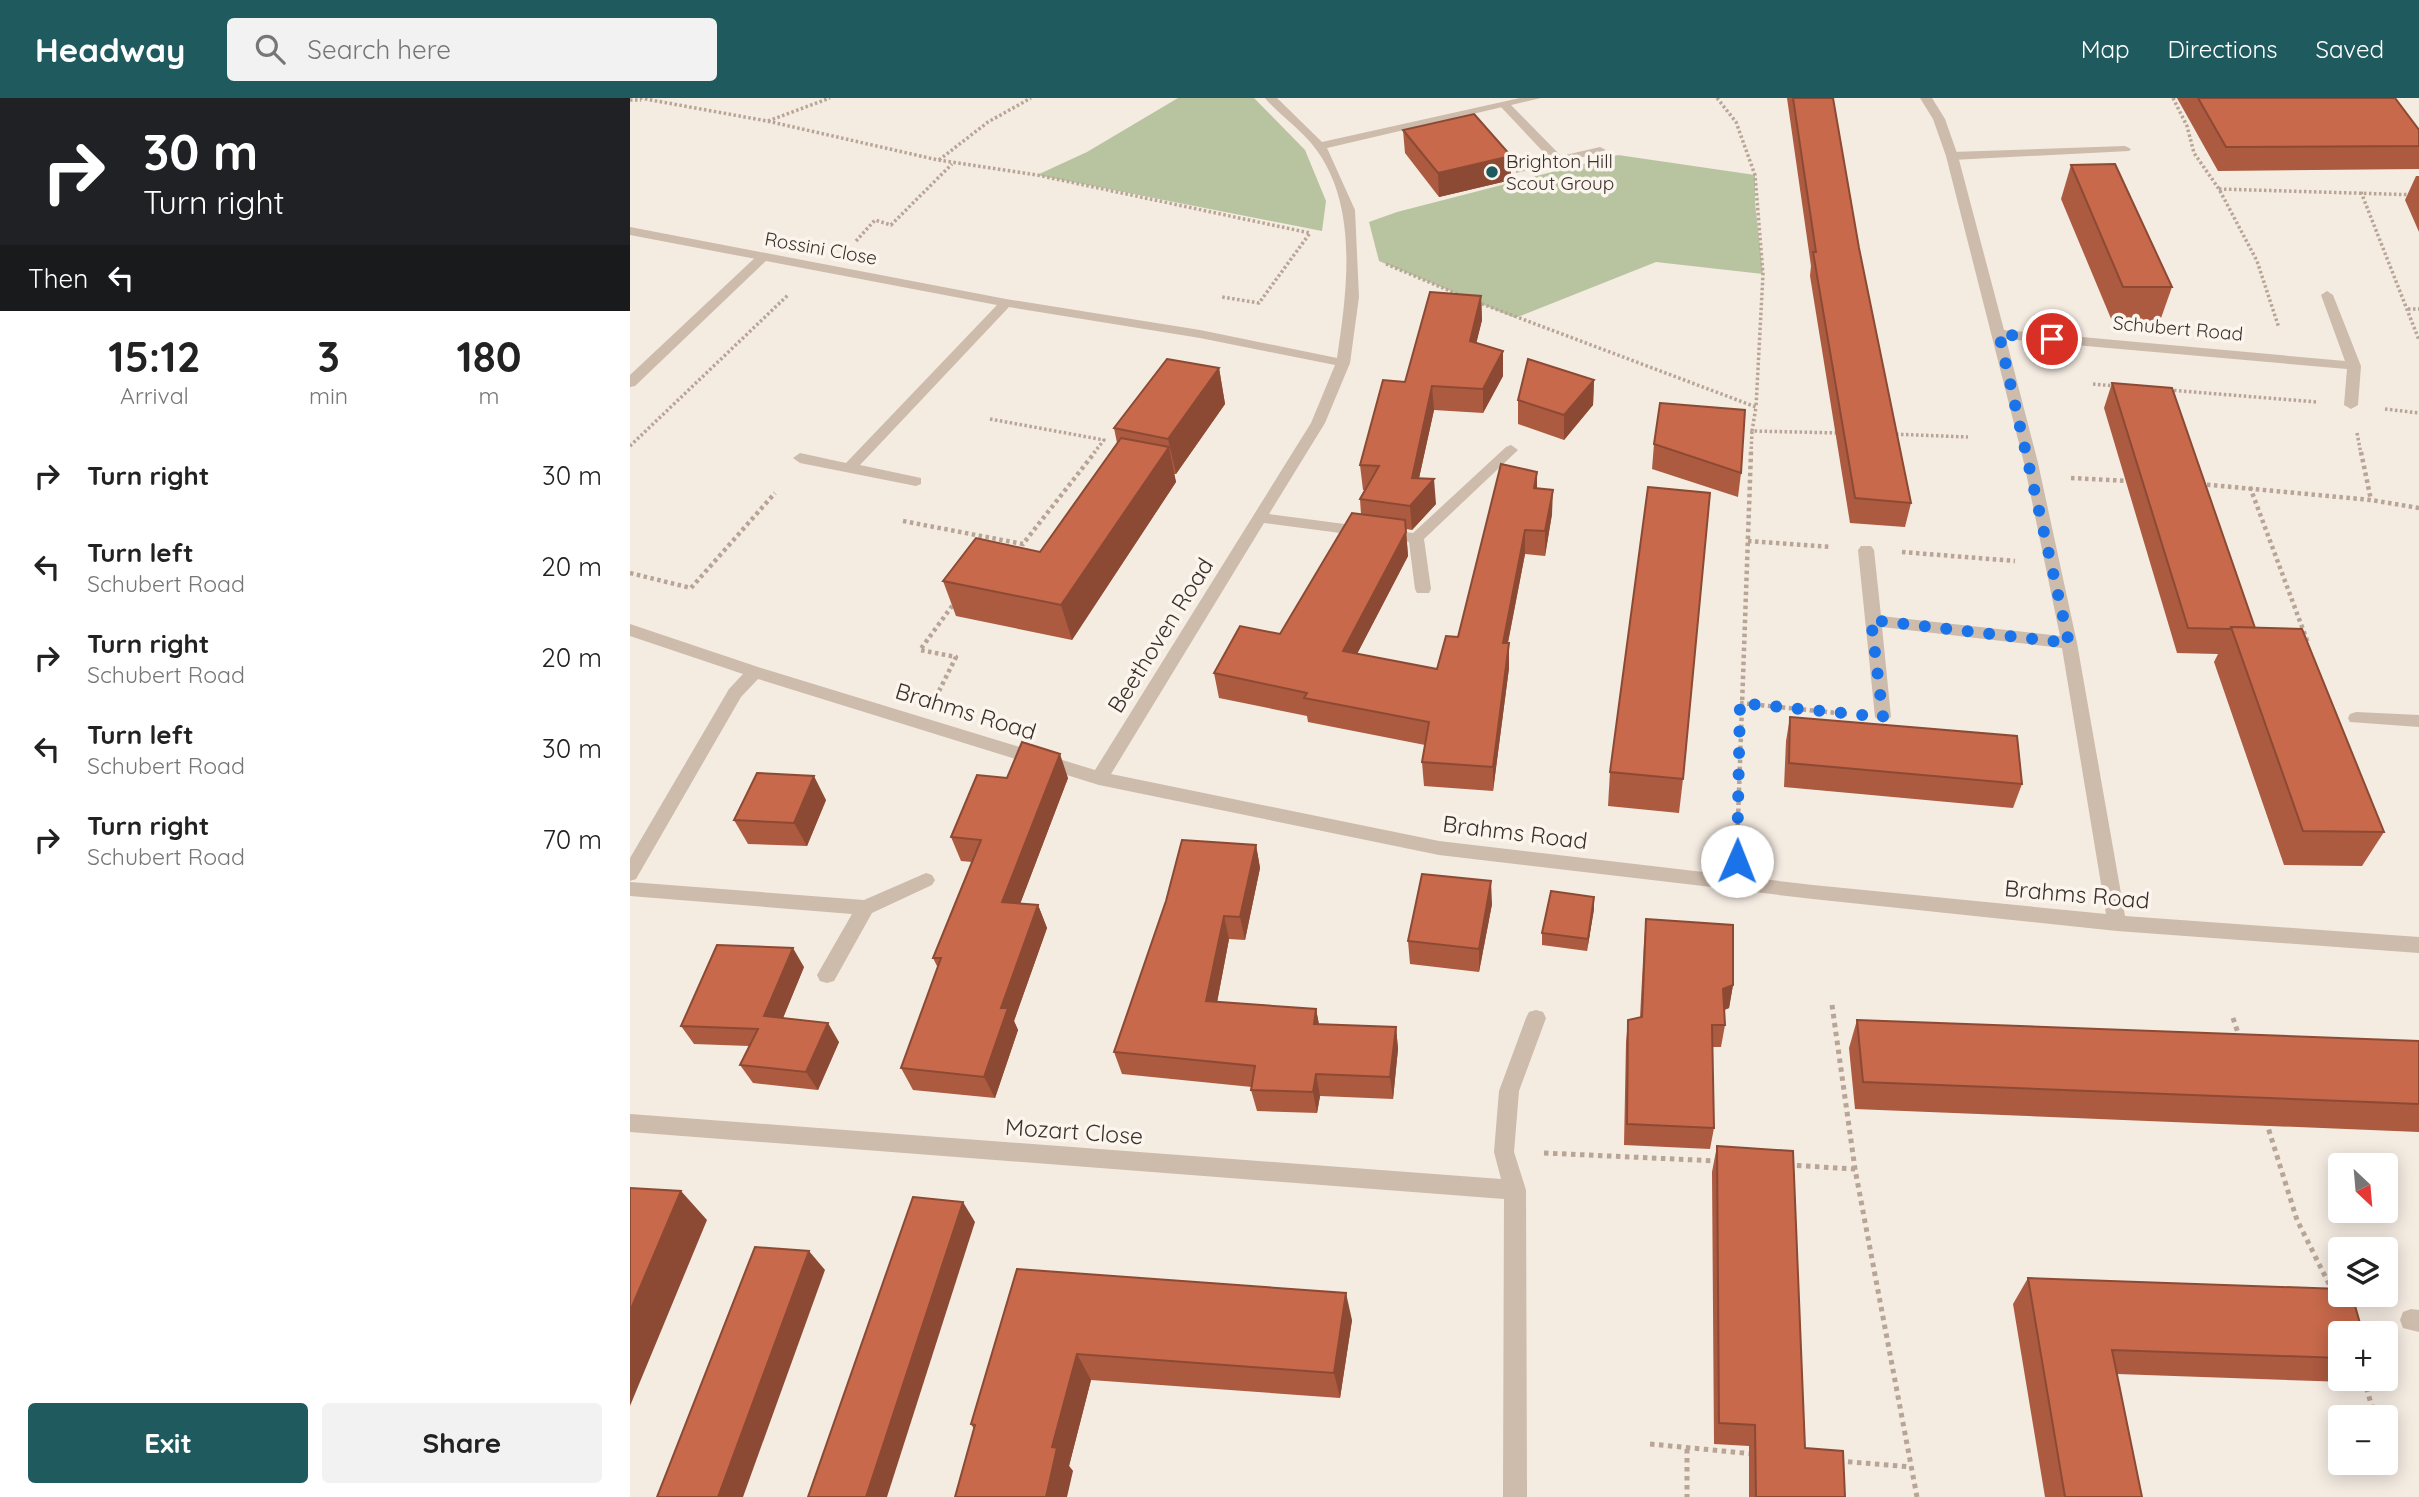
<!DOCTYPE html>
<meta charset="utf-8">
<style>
body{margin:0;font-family:Quicksand,sans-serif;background:#f2f2f2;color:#222;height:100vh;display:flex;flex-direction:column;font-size:26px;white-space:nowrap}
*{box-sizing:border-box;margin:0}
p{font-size:23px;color:#767676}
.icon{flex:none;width:38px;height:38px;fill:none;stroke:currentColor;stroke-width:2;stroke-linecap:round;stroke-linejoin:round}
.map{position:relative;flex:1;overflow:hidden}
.panel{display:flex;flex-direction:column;background:#fff;width:630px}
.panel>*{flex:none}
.banner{background:#202124;color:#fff;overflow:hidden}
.needle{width:46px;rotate:154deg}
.fabs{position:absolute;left:1698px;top:1055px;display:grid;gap:14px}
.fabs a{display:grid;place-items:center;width:70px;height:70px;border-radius:7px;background:#fff;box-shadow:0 4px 18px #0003;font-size:35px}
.pin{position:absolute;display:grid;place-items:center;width:60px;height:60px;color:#fff;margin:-30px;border:4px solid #fff;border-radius:50%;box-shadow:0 2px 7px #0007}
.me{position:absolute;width:77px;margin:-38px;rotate:1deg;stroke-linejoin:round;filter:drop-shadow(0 0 5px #0008)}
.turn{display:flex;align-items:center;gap:24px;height:147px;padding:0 28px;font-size:32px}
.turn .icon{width:91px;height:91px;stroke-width:2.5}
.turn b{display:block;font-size:49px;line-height:60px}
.then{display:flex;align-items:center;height:66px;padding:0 28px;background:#0003;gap:14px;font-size:26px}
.eta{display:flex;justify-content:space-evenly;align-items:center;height:119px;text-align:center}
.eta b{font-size:42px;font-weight:700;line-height:49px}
.primary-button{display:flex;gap:14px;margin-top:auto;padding:14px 28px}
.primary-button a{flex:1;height:80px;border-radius:7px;background:#1f5a5e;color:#fff;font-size:28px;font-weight:700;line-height:80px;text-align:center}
.primary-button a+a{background:#f2f2f2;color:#222}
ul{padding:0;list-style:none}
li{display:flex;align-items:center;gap:21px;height:91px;padding:0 28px}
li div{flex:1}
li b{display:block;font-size:26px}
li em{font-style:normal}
header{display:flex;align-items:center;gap:42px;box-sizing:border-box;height:98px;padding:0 35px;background:#1f5a5e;color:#fff}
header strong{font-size:33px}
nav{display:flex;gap:38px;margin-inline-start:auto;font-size:24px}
.search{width:490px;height:63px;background:#f2f2f2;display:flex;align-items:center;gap:18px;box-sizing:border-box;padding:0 24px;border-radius:7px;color:#767676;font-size:26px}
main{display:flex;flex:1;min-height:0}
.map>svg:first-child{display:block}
.green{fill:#b8c4a0}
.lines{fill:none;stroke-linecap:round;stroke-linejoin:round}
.path-far2{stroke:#b9a596;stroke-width:3.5;stroke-dasharray:2.5 2.5;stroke-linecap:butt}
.path-far1{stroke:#b9a596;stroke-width:4.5;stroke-dasharray:3.5 3.5;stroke-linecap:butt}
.path{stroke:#b9a596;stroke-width:5;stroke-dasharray:4.5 4.5;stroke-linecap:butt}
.lane{fill:#cdbbac;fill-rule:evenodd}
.street{fill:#cdbbac;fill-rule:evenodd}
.wall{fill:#ac5a40}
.shaded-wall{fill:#8c4a34}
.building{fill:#c8694b;stroke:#8c4a34;stroke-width:2}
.route{stroke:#1a73e8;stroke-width:12;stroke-dasharray:0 21.6}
.poi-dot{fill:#1f5a5e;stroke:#fbf5ee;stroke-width:2.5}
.labels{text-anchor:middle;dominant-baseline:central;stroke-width:7;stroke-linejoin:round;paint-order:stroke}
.far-poi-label{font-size:19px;fill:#3b302b;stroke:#fbf5ee;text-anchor:start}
.far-street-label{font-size:19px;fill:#3b302b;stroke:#fbf5ee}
.street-label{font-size:23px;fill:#3b302b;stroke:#fbf5ee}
</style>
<header>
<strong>Headway</strong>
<div class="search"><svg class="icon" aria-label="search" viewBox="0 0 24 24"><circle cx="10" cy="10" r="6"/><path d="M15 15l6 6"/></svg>Search here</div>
<nav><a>Map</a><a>Directions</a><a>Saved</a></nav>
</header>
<main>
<section class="panel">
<div class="banner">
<div class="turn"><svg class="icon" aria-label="right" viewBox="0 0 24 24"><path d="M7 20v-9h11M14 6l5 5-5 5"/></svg><div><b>30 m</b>Turn right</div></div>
<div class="then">Then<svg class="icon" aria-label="left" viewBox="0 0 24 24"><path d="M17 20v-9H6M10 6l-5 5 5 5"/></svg></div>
</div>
<div class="eta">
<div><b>15:12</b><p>Arrival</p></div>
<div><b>3</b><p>min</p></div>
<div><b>180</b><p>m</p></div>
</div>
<ul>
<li><svg class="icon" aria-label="right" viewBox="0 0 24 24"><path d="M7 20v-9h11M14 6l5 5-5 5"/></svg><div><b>Turn right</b></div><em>30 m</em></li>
<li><svg class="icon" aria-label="left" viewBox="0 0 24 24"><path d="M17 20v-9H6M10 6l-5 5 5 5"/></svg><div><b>Turn left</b><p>Schubert Road</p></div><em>20 m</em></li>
<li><svg class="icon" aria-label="right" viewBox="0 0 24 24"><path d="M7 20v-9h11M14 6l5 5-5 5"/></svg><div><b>Turn right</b><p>Schubert Road</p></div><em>20 m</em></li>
<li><svg class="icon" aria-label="left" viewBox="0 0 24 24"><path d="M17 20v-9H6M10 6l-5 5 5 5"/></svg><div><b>Turn left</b><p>Schubert Road</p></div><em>30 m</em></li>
<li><svg class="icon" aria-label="right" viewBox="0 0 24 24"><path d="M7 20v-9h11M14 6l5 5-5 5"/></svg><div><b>Turn right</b><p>Schubert Road</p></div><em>70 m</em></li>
</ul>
<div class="primary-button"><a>Exit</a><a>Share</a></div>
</section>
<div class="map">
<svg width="1789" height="1399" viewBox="0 0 1789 1399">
<rect width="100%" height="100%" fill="#f4ebe1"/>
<!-- green -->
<g class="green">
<path d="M548 0H624L675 52 696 103 692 133 407 77 457 54Z"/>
<path d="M988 57 1125 77V105L1133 176 1026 164 885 220 749 163 739 124 767 114Z"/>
</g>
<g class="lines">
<!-- path-far2 -->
<g class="path-far2">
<path d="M10 0 137 23 308 62 407 77 680 135 629 205 592 199"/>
<path d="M1087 0 1106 24 1125 77 1133 176 1126 309"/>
<path d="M1543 0 1557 28 1564 55 1589 91 1627 163 1649 230"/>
<path d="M0 2H11"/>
<path d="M138 23 200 0"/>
<path d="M309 62 358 24 401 0"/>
<path d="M1589 91 1789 97"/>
<path d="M1731 94 1789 242"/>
<path d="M226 143 245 122 261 127 322 66"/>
<path d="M756 166 832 198"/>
<path d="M847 204 1126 309 1122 333 1211 335"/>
<path d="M1778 211H1789"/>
<path d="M1463 286 1485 288"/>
<path d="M1539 292 1687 304"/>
<path d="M1755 311 1789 315"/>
<path d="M360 321 474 342 463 356"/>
<path d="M1727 335 1731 356"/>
<path d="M1261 336 1338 339"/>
<path d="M0 348 158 197"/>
<path d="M1121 356 1122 333"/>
</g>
<!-- path-far1 -->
<g class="path-far1">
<path d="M1731 354 1741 402"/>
<path d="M1441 380 1499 383"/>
<path d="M1570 386 1741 402 1789 410"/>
<path d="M1620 389 1678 545"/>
<path d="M273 423 393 446 465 354"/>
<path d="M1118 443 1201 449"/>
<path d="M1272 454 1385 463"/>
<path d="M0 475 61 490 145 395"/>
<path d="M309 593 326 559 290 552 325 504"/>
<path d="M1110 605 1217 616"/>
<path d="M1107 749 1121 354"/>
</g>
<!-- path -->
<g class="path">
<path d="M1202 907 1225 1071 1287 1399"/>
<path d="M1603 920 1610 941"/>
<path d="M1636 1023 1667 1122 1704 1196"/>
<path d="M914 1055 1087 1063"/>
<path d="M1158 1067 1225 1071"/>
<path d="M1734 1281 1745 1320"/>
<path d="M1020 1346 1124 1356"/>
<path d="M1057 1351V1399"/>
<path d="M1209 1363 1281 1369"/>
</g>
<!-- lane -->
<g class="lane">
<path d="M871 5H879L931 58 970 49 976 52 933 65 886 75V69L920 61 871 9Z"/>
<path d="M1495 48 1501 51 1499 53 1322 62 1316 58 1322 54Z"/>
<path d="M133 155 137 156V162L5 288 0 289V277L129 156Z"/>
<path d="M1781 1211 1789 1212V1234L1773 1230 1770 1222 1773 1214Z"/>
</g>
<!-- street -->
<g class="street">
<path d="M635 0H647L692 44 890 0H911L697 50 725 112 729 199 720 265 695 325 639 416 783 435 876 349 881 347 888 352 794 441 801 491 799 495H787L785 491 779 444 634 425 481 676 809 743 1183 787 1476 816 1432 550 1252 529 1261 619 1253 625 1245 619 1228 452 1231 448H1241L1244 452 1251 518 1430 538 1394 365 1316 58 1303 21 1290 0H1302L1315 21 1328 58 1374 232 1715 263 1691 197 1697 193 1703 197 1731 268 1728 307 1721 311 1714 307 1717 271 1376 241 1408 365 1447 545 1495 818 1789 839V855L1487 833 1183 801 809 757 469 687 128 581 111 599 6 781 0 783V760L99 591 113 576 0 538V526L131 570 465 672 681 325 705 267 570 240 379 209 230 367 291 380V386L286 388 170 365 163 360 170 355 216 365 367 207 0 137V129L376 201 570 232 707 260C717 193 729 108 685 50 671 31 650 18 635 0Z"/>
<path d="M1726 614 1789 617V629L1720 624 1718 620 1720 616Z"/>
<path d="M296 775 302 777 305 782 302 787 242 815 204 883 197 885 190 883 187 877 222 816 0 798V784L234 802Z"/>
<path d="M906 912 913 914 916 920 889 993 884 1054 896 1092 897 1399H873L874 1101 0 1034V1016L871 1081 864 1054 869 993 896 920 899 914Z"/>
</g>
</g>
<!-- wall -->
<g class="wall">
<path d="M1157 0H1203L1229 150 1281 405 1275 429 1220 425 1180 178 1181 168Z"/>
<path d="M1547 0H1765L1789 32V71L1588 73Z"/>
<path d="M773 32 881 82 809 99 775 55Z"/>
<path d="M1441 67 1542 189 1530 223H1482L1431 101Z"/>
<path d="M1786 78H1789V134L1775 102Z"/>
<path d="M851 198 852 222 846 245 873 253V278L853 315 804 312 789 380 806 406 782 432 776 431 778 458 727 556 807 571 828 539 907 390 922 416 915 458 895 456 878 545H879V570L863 693 794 688 792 664 795 647 678 624 677 618 589 600 584 575 650 536 731 416 730 401 735 392H733L730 367 775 284Z"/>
<path d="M589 270 595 306 546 376H544L546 384 442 542 326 518 313 483 410 454 487 345 484 330Z"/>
<path d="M964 282 963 307 934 342 888 326V302Z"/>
<path d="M1482 285 1625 530 1754 734 1732 768 1654 767 1584 564 1588 556 1547 555 1474 310Z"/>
<path d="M1024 346 1111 375 1108 399 1022 371Z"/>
<path d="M1160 619 1392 686 1383 710 1154 689 1156 643Z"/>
<path d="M980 674 1053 681 1049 715 978 708Z"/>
<path d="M377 680H438L390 806 408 807 417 830 384 923 388 932 365 1000 283 992 271 970 308 870 303 860 342 764 331 763 321 739Z"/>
<path d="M196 702 177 748 118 746 104 722Z"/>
<path d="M626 747 630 770 615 842 599 841 587 904 686 911 689 926 766 929 768 951 763 1001 690 998 687 1015 627 1013 621 992 622 989 492 976 484 954 536 803Z"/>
<path d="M862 806 849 874 780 866 778 843Z"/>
<path d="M964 811 957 853 912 847V835Z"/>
<path d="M1016 821 1103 887 1099 910 1094 912 1095 927 1091 949H1082L1084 1030 1080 1051 994 1047 996 944 998 922 1010 919 1014 844Z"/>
<path d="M174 869 153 920 209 944 188 992 123 985 110 967 119 948 64 946 51 928Z"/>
<path d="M1227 922 1789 943V1034L1225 1011 1219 950Z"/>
<path d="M1087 1048 1175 1350 1215 1399H1119V1348L1084 1346 1082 1074Z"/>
<path d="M387 1171 722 1222 710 1300 461 1282 439 1368 443 1373 344 1331 341 1326Z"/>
<path d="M1398 1180 1710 1236V1281H1719L1716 1284 1487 1276 1512 1399H1415L1383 1206Z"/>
</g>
<!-- shaded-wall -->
<g class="shaded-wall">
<path d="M881 58V82L809 99 808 75Z"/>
<path d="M851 198 852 222 841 267 840 243Z"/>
<path d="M873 253V278L853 315V291Z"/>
<path d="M589 270 595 306 546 376 538 341Z"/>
<path d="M964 282 963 307 934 342V317Z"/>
<path d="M802 288 804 312 784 403 804 381 806 406 782 432 780 408 782 380Z"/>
<path d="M539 349 546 384 442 542 431 507Z"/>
<path d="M907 374V399L904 390Z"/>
<path d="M923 392 922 416 915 458V433Z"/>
<path d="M895 432V456L873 569V545Z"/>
<path d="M776 434 778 458 716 577 713 553Z"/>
<path d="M879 545V570L863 693V669Z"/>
<path d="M430 656 438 680 382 827 372 804Z"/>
<path d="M184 678 196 702 177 748 164 725Z"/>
<path d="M626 747 630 770 615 842 610 819Z"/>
<path d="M861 783 862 806 849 874V851Z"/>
<path d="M964 799V811L957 853 958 841Z"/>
<path d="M408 807 417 830 384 923 388 932 365 1000 354 979 371 910Z"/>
<path d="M594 818 599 841 583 926 576 903Z"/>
<path d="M163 850 174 869 146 937 134 918Z"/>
<path d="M1103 887 1099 910 1089 914 1093 891Z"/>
<path d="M686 911 690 933 684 926Z"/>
<path d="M198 925 209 944 188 992 176 974Z"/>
<path d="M766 929 768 951 763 1001 760 979Z"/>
<path d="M686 976 690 998 687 1015 683 994Z"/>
<path d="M51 1093 77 1122 0 1308V1213Z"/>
<path d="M333 1104 345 1124 257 1399H236Z"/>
<path d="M179 1153 195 1172 113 1399H88Z"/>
<path d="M716 1195 722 1222 710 1300 704 1275Z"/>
<path d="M447 1256 461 1282 439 1368 443 1373 437 1399H416L422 1349Z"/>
</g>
<!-- building -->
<g class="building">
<path d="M1163 0H1203L1229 150 1281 405 1225 400 1183 154H1186Z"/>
<path d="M1568 0H1765L1789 32V48L1596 49Z"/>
<path d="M844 16 881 58 808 75 773 32Z"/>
<path d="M1485 66 1542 189H1493L1441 67Z"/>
<path d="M800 194 851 198 840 243 873 253 853 291 802 288 782 380 804 381 780 408 730 401 749 368 730 367 753 282 775 284Z"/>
<path d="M537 261 589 270 538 341 484 330Z"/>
<path d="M898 261 964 282 934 317 888 302Z"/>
<path d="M1482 285 1542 290 1625 530 1601 529 1600 531 1558 530Z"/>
<path d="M1030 305 1115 312 1111 375 1024 346Z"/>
<path d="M491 340 539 349 431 507 313 483 346 440 410 454Z"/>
<path d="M871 366 907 374 904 390 923 392 915 433 895 432 873 545H879L863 669 792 664 799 624 674 600 677 595 584 575 610 528 650 536 722 415 775 422 776 434 713 553 807 571 816 538 828 539Z"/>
<path d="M1018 389 1080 395 1053 681 980 674Z"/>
<path d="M1601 529 1672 531 1754 734 1673 733Z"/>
<path d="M1160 619 1387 638 1392 686 1159 665Z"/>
<path d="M392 644 430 656 372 804 408 807 371 910H378L354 979 271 970 311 860H303L351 742 321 739 347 677 377 680Z"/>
<path d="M127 675 184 678 164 725 104 722Z"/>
<path d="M552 742 626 747 610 819 594 818 576 903 686 911 684 926 766 929 760 979 686 976 683 994 621 992 625 968 484 954 536 803Z"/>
<path d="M792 776 861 783 849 851 778 843Z"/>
<path d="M921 793 964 799 958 841 912 835Z"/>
<path d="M1016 821 1103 827V887L1093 891 1095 927H1082L1084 1030 997 1026 998 922 1012 919Z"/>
<path d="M87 847 163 850 134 918 198 925 176 974 110 967 128 931 51 928Z"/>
<path d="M1227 922 1789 943V1006L1233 984Z"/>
<path d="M1087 1048 1163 1053 1175 1350 1213 1353 1215 1399H1126L1125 1327 1089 1325Z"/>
<path d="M0 1090 51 1093 0 1213Z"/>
<path d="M283 1099 333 1104 236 1399H178Z"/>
<path d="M125 1149 179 1153 88 1399H27Z"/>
<path d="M387 1171 716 1195 704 1275 447 1256 422 1349 427 1350 416 1399H325L345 1327 341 1326Z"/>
<path d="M1398 1180 1710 1191V1197H1722L1733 1236H1710V1260L1482 1252 1512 1399H1435Z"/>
</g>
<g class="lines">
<!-- route -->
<path class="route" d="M1107 763 1110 605 1253 619 1241 522 1439 545 1369 236 1422 241"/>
</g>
<!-- markers -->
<circle class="poi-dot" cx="862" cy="74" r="7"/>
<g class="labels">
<!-- far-poi labels -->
<g class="far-poi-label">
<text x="876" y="63">Brighton Hill<tspan x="876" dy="22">Scout Group</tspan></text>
</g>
<!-- far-street labels -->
<g class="far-street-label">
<text transform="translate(191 150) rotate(10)">Rossini Close</text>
<text transform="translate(1548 230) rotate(5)">Schubert Road</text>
</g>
<!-- street labels -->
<g class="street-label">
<text transform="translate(530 537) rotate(-58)">Beethoven Road</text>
<text transform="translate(336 613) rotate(17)">Brahms Road</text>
<text transform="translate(885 734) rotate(7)">Brahms Road</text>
<text transform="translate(1447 796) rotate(5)">Brahms Road</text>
<text transform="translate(444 1033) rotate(4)">Mozart Close</text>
</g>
</g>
</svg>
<div class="fabs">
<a><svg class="needle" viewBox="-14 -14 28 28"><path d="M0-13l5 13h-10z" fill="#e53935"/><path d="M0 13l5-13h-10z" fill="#767676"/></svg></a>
<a><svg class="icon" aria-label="layers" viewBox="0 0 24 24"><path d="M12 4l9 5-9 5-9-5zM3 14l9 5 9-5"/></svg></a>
<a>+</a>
<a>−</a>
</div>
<div class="pin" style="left:1422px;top:241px;background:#d93025"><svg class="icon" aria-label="arrive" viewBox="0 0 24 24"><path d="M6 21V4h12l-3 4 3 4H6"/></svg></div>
<svg class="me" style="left:1107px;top:763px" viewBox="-20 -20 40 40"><circle r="19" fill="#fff"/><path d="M0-13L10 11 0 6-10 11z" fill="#1a73e8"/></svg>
</div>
</main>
